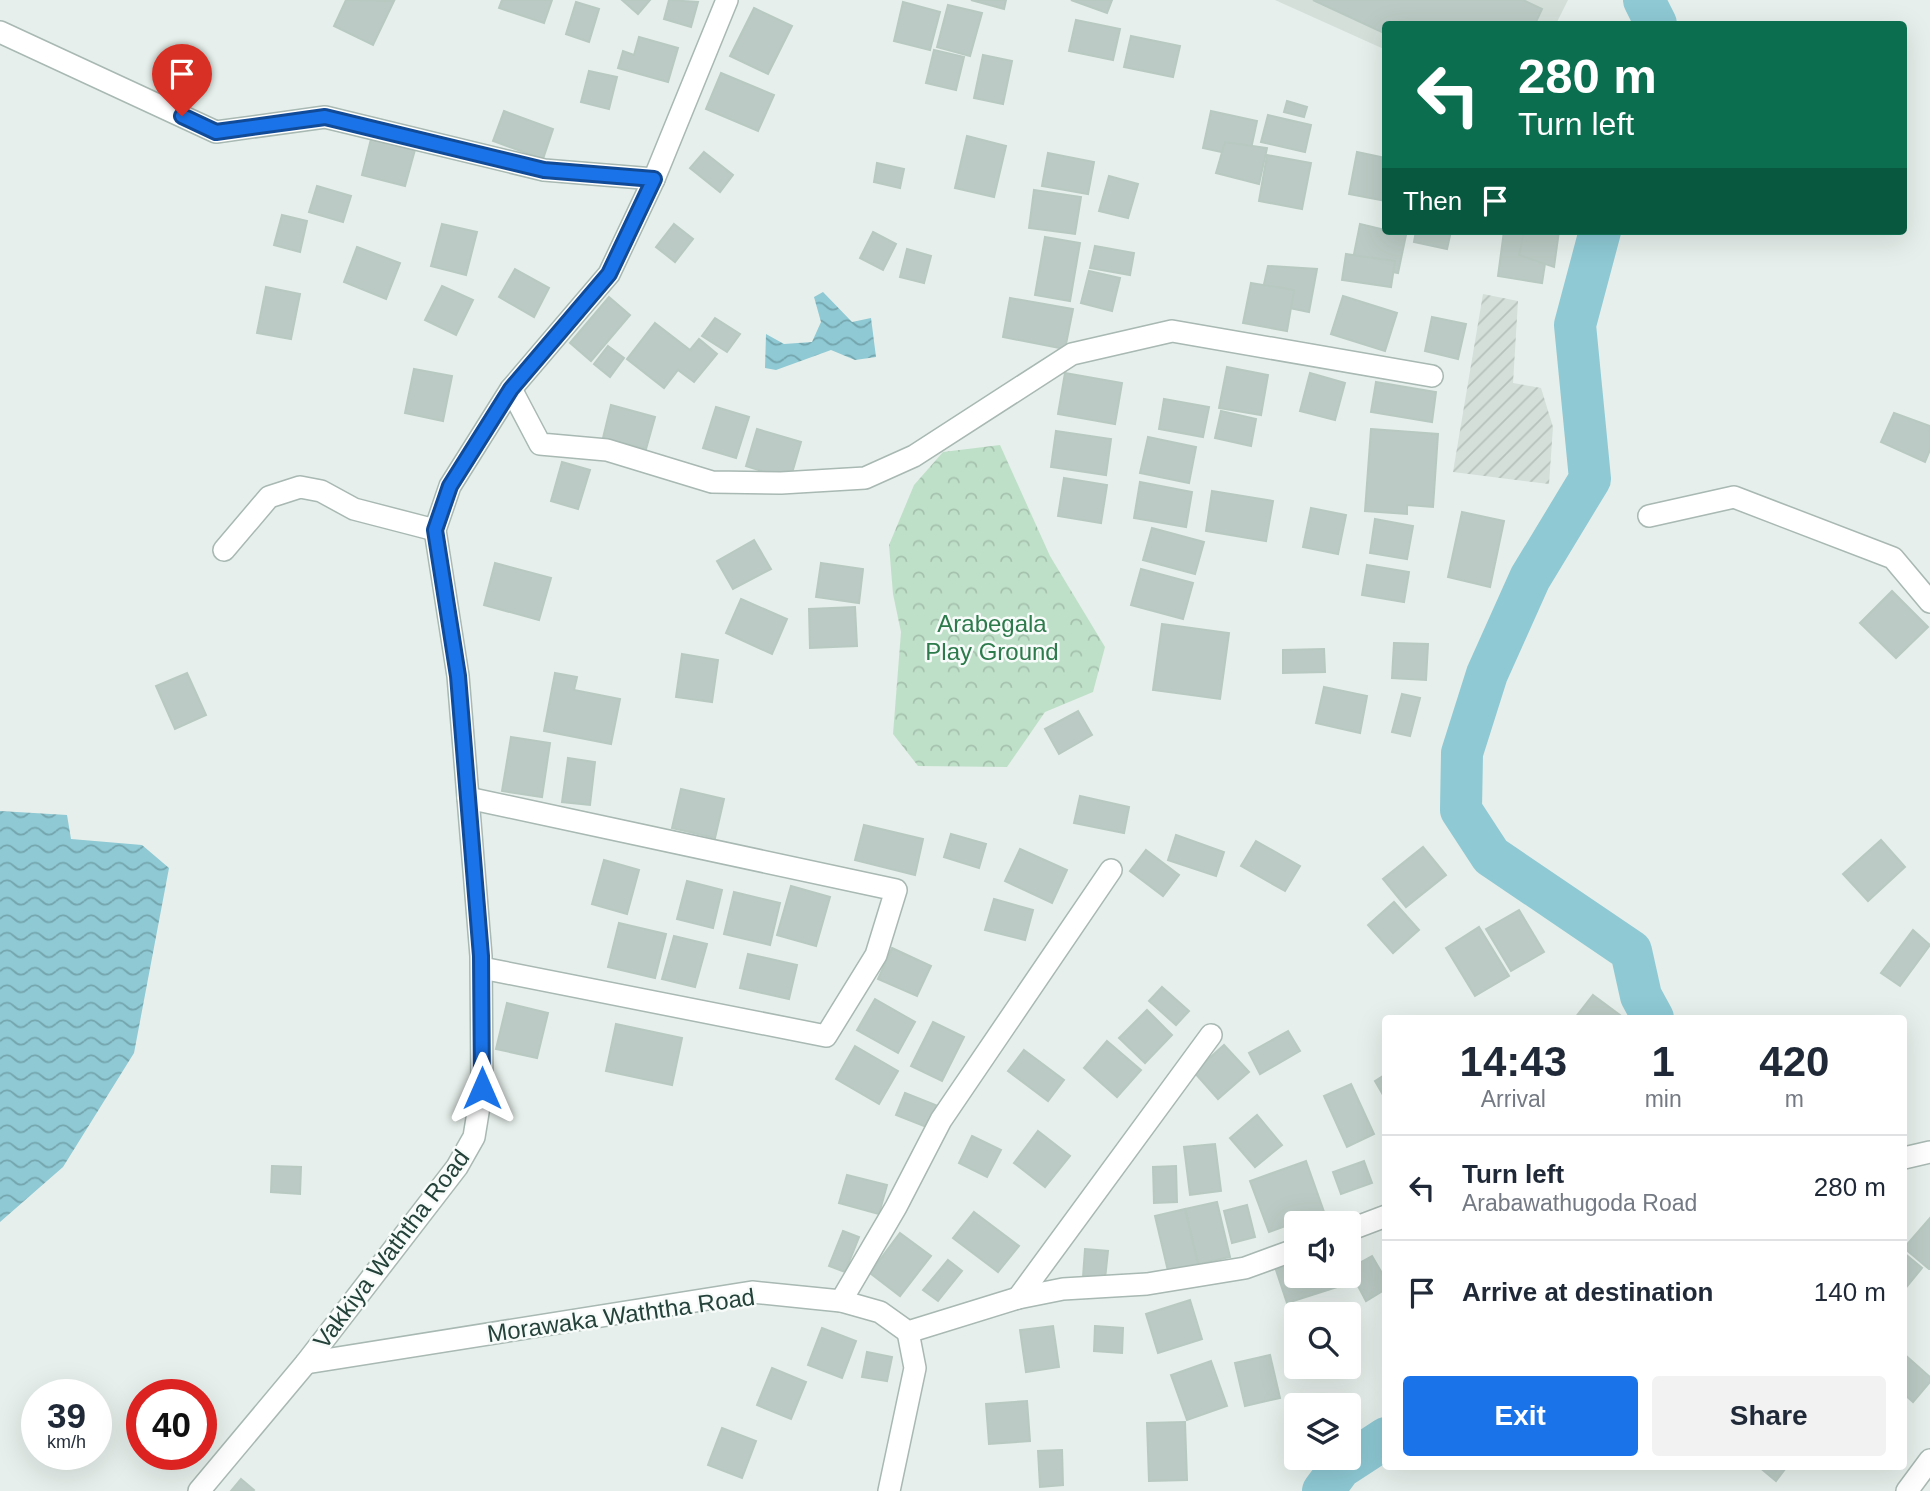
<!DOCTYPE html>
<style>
body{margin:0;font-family:Helvetica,sans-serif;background:#f2f2f3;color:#1f2937;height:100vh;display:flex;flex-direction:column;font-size:26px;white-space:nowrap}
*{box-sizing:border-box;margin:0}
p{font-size:23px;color:#747a83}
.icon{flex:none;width:38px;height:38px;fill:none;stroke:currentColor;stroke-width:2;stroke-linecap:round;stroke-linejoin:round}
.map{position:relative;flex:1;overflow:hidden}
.details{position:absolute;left:1382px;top:1015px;width:525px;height:455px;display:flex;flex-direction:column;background:#fff;border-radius:7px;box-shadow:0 7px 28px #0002}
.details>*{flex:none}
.banner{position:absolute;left:1382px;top:21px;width:525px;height:214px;border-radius:7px;box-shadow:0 7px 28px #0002;background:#0b6e4f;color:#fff;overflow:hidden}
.fabs{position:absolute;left:1284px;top:1211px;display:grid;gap:14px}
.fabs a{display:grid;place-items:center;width:77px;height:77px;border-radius:7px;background:#fff;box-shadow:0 7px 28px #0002;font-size:35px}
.speed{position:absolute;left:21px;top:1379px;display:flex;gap:14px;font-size:35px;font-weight:700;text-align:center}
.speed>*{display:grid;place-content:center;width:91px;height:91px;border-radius:50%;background:#fff;box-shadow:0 7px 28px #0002;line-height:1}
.speed small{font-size:18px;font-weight:400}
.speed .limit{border:10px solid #d22;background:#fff;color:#111}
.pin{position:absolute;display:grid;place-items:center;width:60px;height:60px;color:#fff;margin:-72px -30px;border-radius:50% 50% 50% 0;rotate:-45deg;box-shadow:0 0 7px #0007}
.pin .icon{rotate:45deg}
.me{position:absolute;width:77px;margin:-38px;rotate:0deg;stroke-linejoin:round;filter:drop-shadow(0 0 5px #0008)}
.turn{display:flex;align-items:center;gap:24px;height:147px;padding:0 21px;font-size:32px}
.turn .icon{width:91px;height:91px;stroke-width:2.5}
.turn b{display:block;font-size:49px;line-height:60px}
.then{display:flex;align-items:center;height:66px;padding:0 21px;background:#0003;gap:14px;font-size:26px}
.eta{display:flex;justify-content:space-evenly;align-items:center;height:119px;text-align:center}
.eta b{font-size:42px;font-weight:700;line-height:49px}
.action{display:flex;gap:14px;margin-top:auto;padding:14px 21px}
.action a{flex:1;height:80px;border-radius:7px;background:#1a73e8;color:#fff;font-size:28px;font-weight:700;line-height:80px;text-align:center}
.action a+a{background:#f2f2f3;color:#1f2937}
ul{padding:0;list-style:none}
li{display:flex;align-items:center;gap:21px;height:105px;padding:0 21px;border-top:2px solid #e0e1e3}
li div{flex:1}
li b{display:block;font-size:26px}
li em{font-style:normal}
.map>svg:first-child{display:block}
.built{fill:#d4dfda}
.industrial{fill:url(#industrial-furrows)}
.park{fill:url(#park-crowns)}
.water{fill:url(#water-waves)}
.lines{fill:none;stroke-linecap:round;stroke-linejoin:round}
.river{stroke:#8ec9d4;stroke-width:42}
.building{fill:#bbcac4;stroke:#b8c9c2;stroke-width:2}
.minor-casing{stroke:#a8b8b2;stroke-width:24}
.tertiary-casing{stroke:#a8b8b2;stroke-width:24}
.minor{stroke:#fff;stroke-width:21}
.tertiary{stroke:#fff;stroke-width:21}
.route-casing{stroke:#114b97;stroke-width:18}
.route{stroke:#1a73e8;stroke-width:12}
.labels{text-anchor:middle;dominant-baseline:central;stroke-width:5;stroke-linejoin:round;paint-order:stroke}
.park-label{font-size:24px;fill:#2d7a4b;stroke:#f7fbf9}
.street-label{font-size:24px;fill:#24423a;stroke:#f7fbf9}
</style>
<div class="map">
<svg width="1930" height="1491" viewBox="0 0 1930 1491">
<defs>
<pattern id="industrial-furrows" width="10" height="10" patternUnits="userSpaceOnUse" patternTransform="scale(1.75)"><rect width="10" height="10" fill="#d4dfda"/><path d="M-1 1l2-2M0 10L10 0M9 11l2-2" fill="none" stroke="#b6c1bc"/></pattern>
<pattern id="park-crowns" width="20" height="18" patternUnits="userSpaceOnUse" patternTransform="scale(1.75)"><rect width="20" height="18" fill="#bfe0c8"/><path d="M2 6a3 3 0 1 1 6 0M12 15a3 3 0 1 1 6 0" fill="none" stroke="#a4c1ad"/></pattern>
<pattern id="water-waves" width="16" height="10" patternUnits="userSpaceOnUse" patternTransform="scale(1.75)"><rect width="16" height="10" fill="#8ec9d4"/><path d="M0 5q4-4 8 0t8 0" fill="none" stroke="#74a5ad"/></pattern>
</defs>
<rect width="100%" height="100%" fill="#e6efeb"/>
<!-- built -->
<path class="built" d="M1275 0H1568L1556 24H1386V50Z"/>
<!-- industrial -->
<path class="industrial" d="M1483 294 1518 301 1513 383 1541 388 1553 427 1549 484 1453 472Z"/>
<!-- park -->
<path class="park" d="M1000 445 1050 556 1105 647 1093 692 1045 712 1007 767 918 766 893 734 901 632 893 594 889 545 914 485 943 452Z"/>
<!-- water -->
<g class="water">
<path d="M823 292 852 322 871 318 876 357 855 360 831 350 776 370 765 368 766 334 784 344 812 342 821 322 814 297Z"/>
<path d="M0 811 67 815 71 839 142 845 169 868 134 1053 63 1167 0 1222Z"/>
</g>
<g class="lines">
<!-- river -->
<g class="river">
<path d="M1644 0 1656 24"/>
<path d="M1600 231 1575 325 1590 479 1530 578 1487 674 1462 753 1461 810 1491 856 1631 951 1641 996 1653 1018"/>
<path d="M1323 1491 1340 1468 1386 1438"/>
</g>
</g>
<!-- building -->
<g class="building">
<path d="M346 0 394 1 373 45 334 26Z"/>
<path d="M502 0H552L544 23 499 8Z"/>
<path d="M622 0H650L638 14Z"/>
<path d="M669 0 698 2 691 27 664 19Z"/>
<path d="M971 0H1006L1004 9Z"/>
<path d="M1071 0H1112L1107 13Z"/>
<path d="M1313 0H1523L1542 9 1535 24H1386V34Z"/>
<path d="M576 2 599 9 589 42 566 34Z"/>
<path d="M903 2 940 12 930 50 894 41Z"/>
<path d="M948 5 982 13 970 56 937 47Z"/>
<path d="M754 8 792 26 768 74 730 56Z"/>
<path d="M1076 20 1120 29 1113 60 1069 51Z"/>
<path d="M1131 36 1180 46 1173 77 1124 67Z"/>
<path d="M639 37 678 48 668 82 618 68 623 51 634 55Z"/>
<path d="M934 50 964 57 956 90 926 83Z"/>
<path d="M983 55 1012 61 1003 104 974 98Z"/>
<path d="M589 71 617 77 609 109 581 102Z"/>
<path d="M721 73 774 95 758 131 706 109Z"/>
<path d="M1287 101 1307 107 1304 117 1284 112Z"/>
<path d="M504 111 553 129 543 159 493 141Z"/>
<path d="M1211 111 1257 121 1249 158 1203 148Z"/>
<path d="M1268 115 1311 125 1305 152 1261 142Z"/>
<path d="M372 135 416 146 405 186 362 175Z"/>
<path d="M967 136 1006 146 994 197 955 188Z"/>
<path d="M1225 142 1267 148 1259 184 1216 173Z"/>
<path d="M704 152 733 175 720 192 690 168Z"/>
<path d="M1357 152 1386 158V201L1349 194Z"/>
<path d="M1048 153 1094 162 1088 194 1042 186Z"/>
<path d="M1267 155 1311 163 1302 209 1259 201Z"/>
<path d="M877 163 904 169 900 188 874 182Z"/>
<path d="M1109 176 1138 184 1128 218 1099 211Z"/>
<path d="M317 186 351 196 343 222 309 212Z"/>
<path d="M1034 190 1081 197 1075 234 1029 228Z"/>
<path d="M282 215 307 221 300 252 274 245Z"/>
<path d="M442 224 477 232 466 275 431 266Z"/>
<path d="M674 224 693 239 675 262 656 247Z"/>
<path d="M1360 224 1406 235 1398 273 1352 264Z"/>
<path d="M1416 231H1451L1447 249 1414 242Z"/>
<path d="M1504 231H1550L1542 283 1498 276Z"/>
<path d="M1524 231H1559L1554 267 1519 255Z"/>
<path d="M873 232 896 244 883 270 860 258Z"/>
<path d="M1045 237 1080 243 1070 301 1035 295Z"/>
<path d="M1095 246 1134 253 1130 275 1090 268Z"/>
<path d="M357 247 400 263 386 299 344 282Z"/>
<path d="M907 249 931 256 924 283 900 277Z"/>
<path d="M1346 254 1395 261 1391 287 1342 280Z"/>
<path d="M1268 266 1317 269 1309 312 1260 302Z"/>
<path d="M515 269 549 288 534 317 499 297Z"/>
<path d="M1089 271 1120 278 1112 311 1081 303Z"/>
<path d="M1251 283 1294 290 1287 331 1243 323Z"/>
<path d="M442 286 473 300 456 335 425 320Z"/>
<path d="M266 287 300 294 291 339 257 333Z"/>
<path d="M1343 296 1397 313 1385 351 1331 334Z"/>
<path d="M609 297 630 315 591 361 570 343Z"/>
<path d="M1010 298 1073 309 1065 349 1003 337Z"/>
<path d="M1432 317 1466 324 1458 359 1425 351Z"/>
<path d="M715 318 740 334 727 352 702 336Z"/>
<path d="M655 323 690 350 699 339 717 354 694 382 678 370 664 388 627 359Z"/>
<path d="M608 346 624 358 610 377 594 364Z"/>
<path d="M1227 367 1268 375 1261 415 1219 408Z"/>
<path d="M414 369 452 376 443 421 405 413Z"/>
<path d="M1065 373 1122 383 1115 424 1058 414Z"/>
<path d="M1310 373 1345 383 1335 420 1300 411Z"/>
<path d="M1376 382 1436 392 1432 422 1371 412Z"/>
<path d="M1164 399 1209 407 1203 437 1159 429Z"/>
<path d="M611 405 655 417 646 449 603 438Z"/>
<path d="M716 407 749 417 736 458 703 448Z"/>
<path d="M1221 411 1256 419 1251 446 1215 438Z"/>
<path d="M1894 413 1930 426V450L1925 462 1881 442Z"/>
<path d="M757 429 801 442 790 480 746 466Z"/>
<path d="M1371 429 1438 434 1433 507 1407 505V514L1365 511Z"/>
<path d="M1056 431 1111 439 1106 475 1051 467Z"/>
<path d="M1148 437 1196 447 1189 483 1140 473Z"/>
<path d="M562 462 590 470 578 509 551 501Z"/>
<path d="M1064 478 1107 485 1101 523 1058 516Z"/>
<path d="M1140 482 1192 492 1186 527 1134 518Z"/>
<path d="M1212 491 1273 501 1266 541 1206 531Z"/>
<path d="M1311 508 1346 515 1338 554 1303 547Z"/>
<path d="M1462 512 1504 521 1490 587 1448 577Z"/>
<path d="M1375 519 1413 526 1407 559 1370 553Z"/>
<path d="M1152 528 1204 542 1195 574 1143 560Z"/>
<path d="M754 540 771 569 733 589 717 561Z"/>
<path d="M495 563 551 578 539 620 484 605Z"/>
<path d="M821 563 863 569 859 603 816 597Z"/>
<path d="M1367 565 1409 572 1404 602 1362 595Z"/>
<path d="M1141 569 1193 583 1183 619 1131 605Z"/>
<path d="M1892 591 1928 627 1896 658 1860 623Z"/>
<path d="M741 599 787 619 772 654 726 633Z"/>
<path d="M855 607 857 646 810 648 809 609Z"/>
<path d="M1162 624 1229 633 1220 699 1153 690Z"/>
<path d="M1394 643 1428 644 1426 680 1392 678Z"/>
<path d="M1324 649 1325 672 1283 673V650Z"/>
<path d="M682 654 718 660 712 702 676 697Z"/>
<path d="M187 673 206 715 175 729 156 686Z"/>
<path d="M555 673 577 677 574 690 620 699 611 744 544 731Z"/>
<path d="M1324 687 1367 696 1360 733 1316 723Z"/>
<path d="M1402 694 1420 698 1410 736 1392 732Z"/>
<path d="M1078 711 1092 735 1059 754 1045 729Z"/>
<path d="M511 737 550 743 542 797 502 791Z"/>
<path d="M568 758 595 762 590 805 562 802Z"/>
<path d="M681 789 724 799 715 838 672 828Z"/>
<path d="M1080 796 1129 807 1124 833 1074 823Z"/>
<path d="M864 825 923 839 915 875 855 860Z"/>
<path d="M951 834 986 844 979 868 944 857Z"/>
<path d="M1176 835 1224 852 1216 876 1168 860Z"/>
<path d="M1881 840 1905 867 1868 901 1843 874Z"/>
<path d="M1256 841 1300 866 1285 891 1241 866Z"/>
<path d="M1423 847 1446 875 1406 907 1383 879Z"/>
<path d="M1020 849 1067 870 1052 903 1005 881Z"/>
<path d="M1146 850 1179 875 1163 896 1130 871Z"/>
<path d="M604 860 639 870 627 914 592 904Z"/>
<path d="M687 881 722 890 713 928 677 919Z"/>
<path d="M791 886 830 897 816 946 777 935Z"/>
<path d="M734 892 780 903 770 945 724 934Z"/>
<path d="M994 899 1033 910 1025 940 985 930Z"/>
<path d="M1394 902 1419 930 1393 953 1368 925Z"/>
<path d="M1519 910 1544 952 1511 971 1486 929Z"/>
<path d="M619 923 666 934 655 978 608 967Z"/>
<path d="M1479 927 1509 976 1475 996 1446 948Z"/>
<path d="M1913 930 1930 945 1900 986 1881 973Z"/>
<path d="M674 936 707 944 695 987 662 979Z"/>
<path d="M892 948 931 966 917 996 878 979Z"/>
<path d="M748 954 797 965 789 999 740 988Z"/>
<path d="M1162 987 1189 1011 1176 1025 1149 1001Z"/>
<path d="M1593 995 1624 1018H1575Z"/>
<path d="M875 999 915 1022 898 1053 857 1030Z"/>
<path d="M507 1003 548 1013 537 1058 496 1049Z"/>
<path d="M1147 1010 1172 1035 1145 1063 1119 1038Z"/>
<path d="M933 1022 964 1037 942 1081 911 1066Z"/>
<path d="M616 1024 682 1038 672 1085 606 1071Z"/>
<path d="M1288 1031 1300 1051 1260 1074 1249 1053Z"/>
<path d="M1107 1041 1141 1070 1117 1097 1084 1068Z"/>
<path d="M1224 1045 1249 1072 1218 1099 1194 1072Z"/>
<path d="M855 1046 898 1071 879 1104 836 1079Z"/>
<path d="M1024 1050 1064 1080 1048 1101 1008 1071Z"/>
<path d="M1386 1074V1100L1375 1081Z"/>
<path d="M1351 1084 1374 1134 1347 1147 1324 1096Z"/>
<path d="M905 1093 938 1106 929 1128 896 1115Z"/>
<path d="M1257 1115 1282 1145 1255 1167 1230 1138Z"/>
<path d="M1038 1131 1070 1156 1045 1187 1014 1163Z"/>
<path d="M972 1136 1001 1150 987 1177 959 1163Z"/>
<path d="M1215 1144 1221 1191 1190 1195 1184 1147Z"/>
<path d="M1306 1161 1324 1212 1269 1232 1250 1181Z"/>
<path d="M1364 1161 1372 1183 1341 1194 1333 1172Z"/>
<path d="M272 1166 301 1167 300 1194 271 1192Z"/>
<path d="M1176 1166 1177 1202 1154 1203 1153 1167Z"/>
<path d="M847 1175 887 1185 879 1214 839 1203Z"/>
<path d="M1217 1202 1230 1257 1198 1264 1185 1209Z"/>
<path d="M1247 1205 1255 1237 1232 1243 1224 1211Z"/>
<path d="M1185 1209 1198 1264 1168 1271 1155 1216Z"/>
<path d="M974 1212 1019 1246 998 1272 953 1238Z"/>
<path d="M1930 1218V1269H1929L1904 1248Z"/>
<path d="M843 1231 859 1237 845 1272 829 1266Z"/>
<path d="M900 1233 931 1256 900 1296 870 1273Z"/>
<path d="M1085 1249 1108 1251 1105 1279 1083 1277Z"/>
<path d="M1904 1253 1922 1268 1904 1290Z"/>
<path d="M1372 1256 1386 1280V1289L1366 1301 1349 1269Z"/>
<path d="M948 1260 962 1271 938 1301 923 1290Z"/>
<path d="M1297 1263V1276H1337L1340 1286 1287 1303 1276 1270Z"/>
<path d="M1190 1300 1202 1339 1158 1353 1146 1314Z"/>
<path d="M1053 1326 1059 1367 1026 1372 1020 1330Z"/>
<path d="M1095 1326 1123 1328 1122 1353 1094 1351Z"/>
<path d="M822 1328 856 1341 842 1378 808 1365Z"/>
<path d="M867 1352 892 1357 887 1381 862 1377Z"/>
<path d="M1904 1354 1930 1377V1382L1913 1402 1904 1394Z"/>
<path d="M1270 1355 1280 1398 1245 1406 1235 1363Z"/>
<path d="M1211 1361 1227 1406 1187 1420 1171 1375Z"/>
<path d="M772 1368 806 1382 791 1419 757 1405Z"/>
<path d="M1027 1401 1030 1441 989 1444 986 1404Z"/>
<path d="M1185 1422 1187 1480 1149 1481 1147 1423Z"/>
<path d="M722 1428 756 1441 742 1478 708 1465Z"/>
<path d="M1062 1450 1063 1485 1040 1487 1038 1451Z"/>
<path d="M1758 1466H1782L1785 1469 1776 1481Z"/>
<path d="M241 1479 254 1490 253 1491H231Z"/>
</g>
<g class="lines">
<defs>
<g id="minor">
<path d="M0 32 216 132 325 117 544 170 654 179"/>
<path d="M511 389 540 444 607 450 712 482 781 483 865 478 914 456 1072 354 1172 331 1432 376"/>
<path d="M1649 516 1734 497 1893 558 1930 602"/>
<path d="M224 550 269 497 300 487 321 491 354 509 435 530"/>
<path d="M468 798 896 890 876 955 826 1036 482 968"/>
<path d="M1904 1158 1930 1152"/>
<path d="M1349 1230 1386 1216"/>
<path d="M1018 1298 1211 1035"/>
<path d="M841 1301 896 1207 941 1120 1111 870"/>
<path d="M306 1363 752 1292 841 1301 880 1312 908 1332 1018 1298 1063 1289 1147 1284 1245 1268 1297 1249"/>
<path d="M889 1491 915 1368 908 1332"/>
<path d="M1907 1491 1930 1460"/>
</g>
<path id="tertiary" d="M199 1491 306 1363 457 1167 474 1137 482 1088 481 956 458 676 435 530 450 486 511 389 609 274 654 179 727 0"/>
</defs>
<!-- minor casing -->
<use href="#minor" class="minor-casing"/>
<!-- tertiary casing -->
<use href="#tertiary" class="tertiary-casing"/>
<!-- minor -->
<use href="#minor" class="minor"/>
<!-- tertiary -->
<use href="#tertiary" class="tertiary"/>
</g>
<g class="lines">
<defs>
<path id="route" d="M182 116 216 132 325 117 544 170 654 179 609 274 511 389 450 486 435 530 458 676 481 956 482 1088"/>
</defs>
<!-- route casing -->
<use href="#route" class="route-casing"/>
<!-- route -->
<use href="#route" class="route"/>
</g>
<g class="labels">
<!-- park labels -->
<g class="park-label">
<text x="992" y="623">Arabegala<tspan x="992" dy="28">Play Ground</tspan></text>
</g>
<!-- street labels -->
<g class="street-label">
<text transform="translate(391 1249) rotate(-53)">Vakkiya Waththa Road</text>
<text transform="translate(621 1315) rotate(-8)">Morawaka Waththa Road</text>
</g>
</g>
</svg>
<div class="fabs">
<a><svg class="icon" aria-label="sound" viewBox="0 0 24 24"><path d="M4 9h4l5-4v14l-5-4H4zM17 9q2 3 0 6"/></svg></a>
<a><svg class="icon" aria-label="search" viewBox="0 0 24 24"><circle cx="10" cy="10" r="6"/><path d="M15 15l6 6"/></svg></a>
<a><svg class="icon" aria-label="layers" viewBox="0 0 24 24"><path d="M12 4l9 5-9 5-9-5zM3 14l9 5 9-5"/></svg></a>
</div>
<div class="speed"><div>39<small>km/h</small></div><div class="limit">40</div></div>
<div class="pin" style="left:182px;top:116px;background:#d93025"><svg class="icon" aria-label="arrive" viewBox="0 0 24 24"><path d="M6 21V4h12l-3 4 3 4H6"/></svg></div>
<svg class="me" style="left:482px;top:1088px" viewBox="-20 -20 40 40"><path d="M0-17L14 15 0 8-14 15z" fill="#1a73e8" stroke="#fff" stroke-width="4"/></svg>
<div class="banner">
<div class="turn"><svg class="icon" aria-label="left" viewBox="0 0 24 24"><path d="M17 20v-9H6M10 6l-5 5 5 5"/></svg><div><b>280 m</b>Turn left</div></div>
<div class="then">Then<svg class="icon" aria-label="arrive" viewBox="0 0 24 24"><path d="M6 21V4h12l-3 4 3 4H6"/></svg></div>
</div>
<section class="details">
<div class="eta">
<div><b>14:43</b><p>Arrival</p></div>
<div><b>1</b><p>min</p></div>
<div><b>420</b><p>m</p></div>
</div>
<ul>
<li><svg class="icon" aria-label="left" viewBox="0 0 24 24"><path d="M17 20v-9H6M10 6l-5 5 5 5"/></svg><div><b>Turn left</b><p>Arabawathugoda Road</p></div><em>280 m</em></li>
<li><svg class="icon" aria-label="arrive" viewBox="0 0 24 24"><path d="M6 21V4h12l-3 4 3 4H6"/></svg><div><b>Arrive at destination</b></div><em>140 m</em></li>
</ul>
<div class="action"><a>Exit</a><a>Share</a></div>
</section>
</div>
